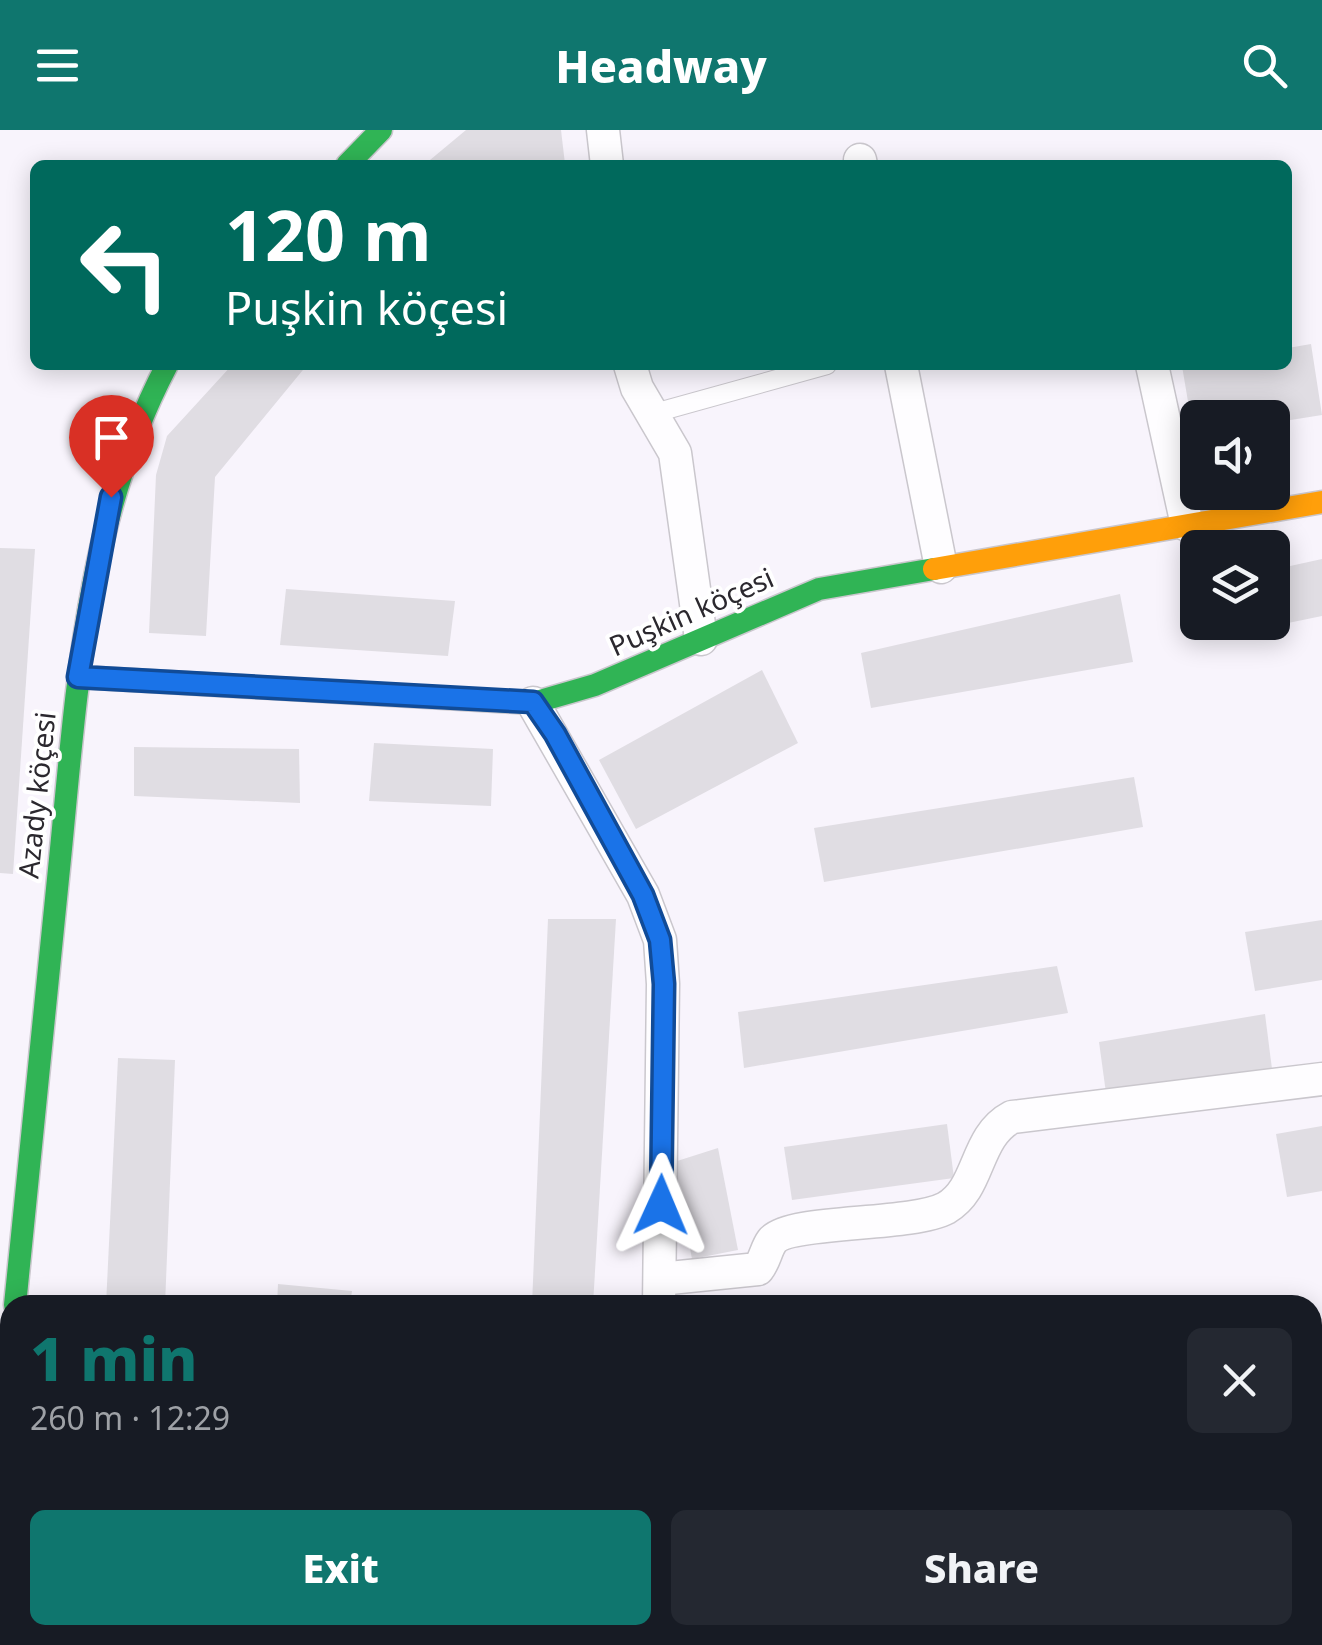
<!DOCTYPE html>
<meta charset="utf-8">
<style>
body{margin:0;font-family:"Noto Sans",sans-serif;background:#242831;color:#f1f3f6;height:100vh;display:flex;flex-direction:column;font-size:38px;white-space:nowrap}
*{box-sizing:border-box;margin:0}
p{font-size:32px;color:#9ea1a6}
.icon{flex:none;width:55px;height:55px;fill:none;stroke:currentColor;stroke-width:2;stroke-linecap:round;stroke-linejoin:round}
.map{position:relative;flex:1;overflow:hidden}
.drawer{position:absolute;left:0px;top:1165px;width:1322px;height:350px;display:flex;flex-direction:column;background:#171b24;border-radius:30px 30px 0 0;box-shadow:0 5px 25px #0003}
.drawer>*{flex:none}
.top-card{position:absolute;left:30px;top:30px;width:1262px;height:210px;border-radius:15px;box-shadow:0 5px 25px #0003;background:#00695c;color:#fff;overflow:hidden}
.controls{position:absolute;left:1180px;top:270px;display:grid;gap:20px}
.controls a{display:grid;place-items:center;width:110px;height:110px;border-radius:15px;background:#171b24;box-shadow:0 5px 25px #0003;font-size:50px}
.pin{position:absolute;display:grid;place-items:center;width:85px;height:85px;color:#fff;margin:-102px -42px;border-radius:50% 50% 50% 0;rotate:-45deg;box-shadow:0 0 10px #0007}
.pin .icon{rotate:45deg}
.me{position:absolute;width:110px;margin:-55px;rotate:1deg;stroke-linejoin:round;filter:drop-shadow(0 0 8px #0008)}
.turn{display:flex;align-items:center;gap:35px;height:210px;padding:0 30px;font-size:45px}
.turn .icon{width:130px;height:130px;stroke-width:2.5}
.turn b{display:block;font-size:70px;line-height:85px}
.round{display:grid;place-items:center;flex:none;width:105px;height:105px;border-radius:15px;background:#242831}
.overview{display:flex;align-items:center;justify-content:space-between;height:170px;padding:0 30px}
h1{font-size:60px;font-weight:800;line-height:75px;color:#0f766e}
.action{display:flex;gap:20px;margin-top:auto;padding:20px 30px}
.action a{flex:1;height:115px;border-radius:15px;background:#0f766e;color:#fff;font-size:40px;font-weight:800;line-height:115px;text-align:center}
.action a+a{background:#242831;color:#f1f3f6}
header{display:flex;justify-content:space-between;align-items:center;height:130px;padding:0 30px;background:#0f766e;color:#fff;font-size:45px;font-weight:800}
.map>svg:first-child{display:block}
.building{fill:#e0dde3}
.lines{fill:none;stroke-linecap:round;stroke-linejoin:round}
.lane-casing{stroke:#cac7cd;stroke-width:20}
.street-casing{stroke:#cac7cd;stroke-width:35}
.fast-casing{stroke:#cac7cd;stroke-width:25}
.slow-casing{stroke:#cac7cd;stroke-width:25}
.lane{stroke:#fefdff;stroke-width:18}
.street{stroke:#fefdff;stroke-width:32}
.fast{stroke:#30b455;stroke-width:22}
.slow{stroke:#ff9f0a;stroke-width:22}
.route-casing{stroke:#114b97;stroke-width:25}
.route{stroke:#1a73e8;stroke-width:18}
.labels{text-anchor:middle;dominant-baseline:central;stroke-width:8;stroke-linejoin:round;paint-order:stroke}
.street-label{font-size:28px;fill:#2b282e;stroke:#fff}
</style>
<header><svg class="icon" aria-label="menu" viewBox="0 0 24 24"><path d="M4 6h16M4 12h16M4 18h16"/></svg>Headway<svg class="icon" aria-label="search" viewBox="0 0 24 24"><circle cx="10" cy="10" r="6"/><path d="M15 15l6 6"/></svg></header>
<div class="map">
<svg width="1322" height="1515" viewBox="0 0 1322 1515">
<rect width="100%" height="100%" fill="#f8f4fc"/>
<!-- building -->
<g class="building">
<path d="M466 0H561L565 34 424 35Z"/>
<path d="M1311 214 1322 285 1272 293V288H1198L1194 307 1182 236 1288 235V218Z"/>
<path d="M232 235H307L215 347 206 506 149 503 156 345 167 306Z"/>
<path d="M0 418 35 419 13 744 0 743Z"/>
<path d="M1322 429V486L1215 508 1212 492H1272V440Z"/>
<path d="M286 459 455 471 448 526 280 515Z"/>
<path d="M1120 464 1133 532 871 578 861 523Z"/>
<path d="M762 540 798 613 636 699 599 630Z"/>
<path d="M374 613 493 619 491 676 369 671Z"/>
<path d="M134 617 299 619 300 673 134 666Z"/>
<path d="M1134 647 1143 697 824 752 814 698Z"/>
<path d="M548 789H616L593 1175H532Z"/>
<path d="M1322 790V850L1255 861 1245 802Z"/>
<path d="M1057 836 1068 883 744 938 738 882Z"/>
<path d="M1265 884 1272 939 1106 963 1099 912Z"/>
<path d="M118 928 175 930 165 1175H106Z"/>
<path d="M947 994 954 1048 792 1070 784 1017Z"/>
<path d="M1322 996V1061L1287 1067 1276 1004Z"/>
<path d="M718 1018 738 1120 692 1129 674 1032Z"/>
<path d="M278 1154 352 1161 350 1175H277Z"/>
<rect x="83" y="1505" width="92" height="10"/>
<path d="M509 1505H576V1513L509 1510Z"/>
</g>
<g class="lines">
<defs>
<path id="lane" d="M651 284 827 235"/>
<g id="street">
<path d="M603 0 607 35"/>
<path d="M860 30 861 35"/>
<path d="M630 235 637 258 675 323 701 509"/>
<path d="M901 235 941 437"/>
<path d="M1152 235 1187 395"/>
<path d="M533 573 643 765 660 810 663 854 659 1175"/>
<path d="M660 1149 758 1139C765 1130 766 1119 772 1111 789 1089 910 1097 946 1078 981 1058 974 1007 1012 987L1322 949"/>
<path d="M1312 1235H1322"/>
<path d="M1170 1505 1252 1515"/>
<path d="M642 1515 644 1505"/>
<path d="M827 1515V1505"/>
</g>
<g id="fast">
<path d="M347 35 381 0"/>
<path d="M79 547 533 573 595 555 819 459 934 439"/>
<path d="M15 1175C30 1026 45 877 60 729 77 558 86 389 167 235"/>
<path d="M0 1320 10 1221"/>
</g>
<path id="slow" d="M934 439 1322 372"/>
</defs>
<!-- lane casing -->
<use href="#lane" class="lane-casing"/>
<!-- street casing -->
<use href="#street" class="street-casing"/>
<!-- fast casing -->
<use href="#fast" class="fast-casing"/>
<!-- slow casing -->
<use href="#slow" class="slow-casing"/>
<!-- lane -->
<use href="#lane" class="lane"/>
<!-- street -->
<use href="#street" class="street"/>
<!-- fast -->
<use href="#fast" class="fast"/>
<!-- slow -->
<use href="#slow" class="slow"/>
</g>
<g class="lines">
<defs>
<path id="route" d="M111 367 78 547 533 572 555 604 643 765 660 810 664 854 661 1075"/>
</defs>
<!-- route casing -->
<use href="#route" class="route-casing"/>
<!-- route -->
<use href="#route" class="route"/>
</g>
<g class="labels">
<!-- street labels -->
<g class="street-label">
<text transform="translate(691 481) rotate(-24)">Puşkin köçesi</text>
<text transform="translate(36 665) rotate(-84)">Azady köçesi</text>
</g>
</g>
</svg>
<div class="controls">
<a><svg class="icon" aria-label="sound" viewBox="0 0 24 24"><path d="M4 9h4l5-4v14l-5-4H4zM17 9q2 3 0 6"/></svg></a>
<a><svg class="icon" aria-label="layers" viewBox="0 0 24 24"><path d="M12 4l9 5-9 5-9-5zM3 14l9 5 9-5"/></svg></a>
</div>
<div class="pin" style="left:111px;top:367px;background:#d93025"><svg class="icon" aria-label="arrive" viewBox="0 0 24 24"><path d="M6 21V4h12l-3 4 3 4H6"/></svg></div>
<svg class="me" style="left:661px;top:1075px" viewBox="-20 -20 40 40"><path d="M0-17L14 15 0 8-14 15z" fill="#1a73e8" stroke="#fff" stroke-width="4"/></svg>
<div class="top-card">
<div class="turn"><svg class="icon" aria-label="left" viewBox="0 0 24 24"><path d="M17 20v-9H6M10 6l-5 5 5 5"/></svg><div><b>120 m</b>Puşkin köçesi</div></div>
</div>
<section class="drawer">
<div class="overview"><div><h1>1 min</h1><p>260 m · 12:29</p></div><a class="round"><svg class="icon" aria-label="close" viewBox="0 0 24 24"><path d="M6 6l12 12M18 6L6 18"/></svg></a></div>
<div class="action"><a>Exit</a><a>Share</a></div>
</section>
</div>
